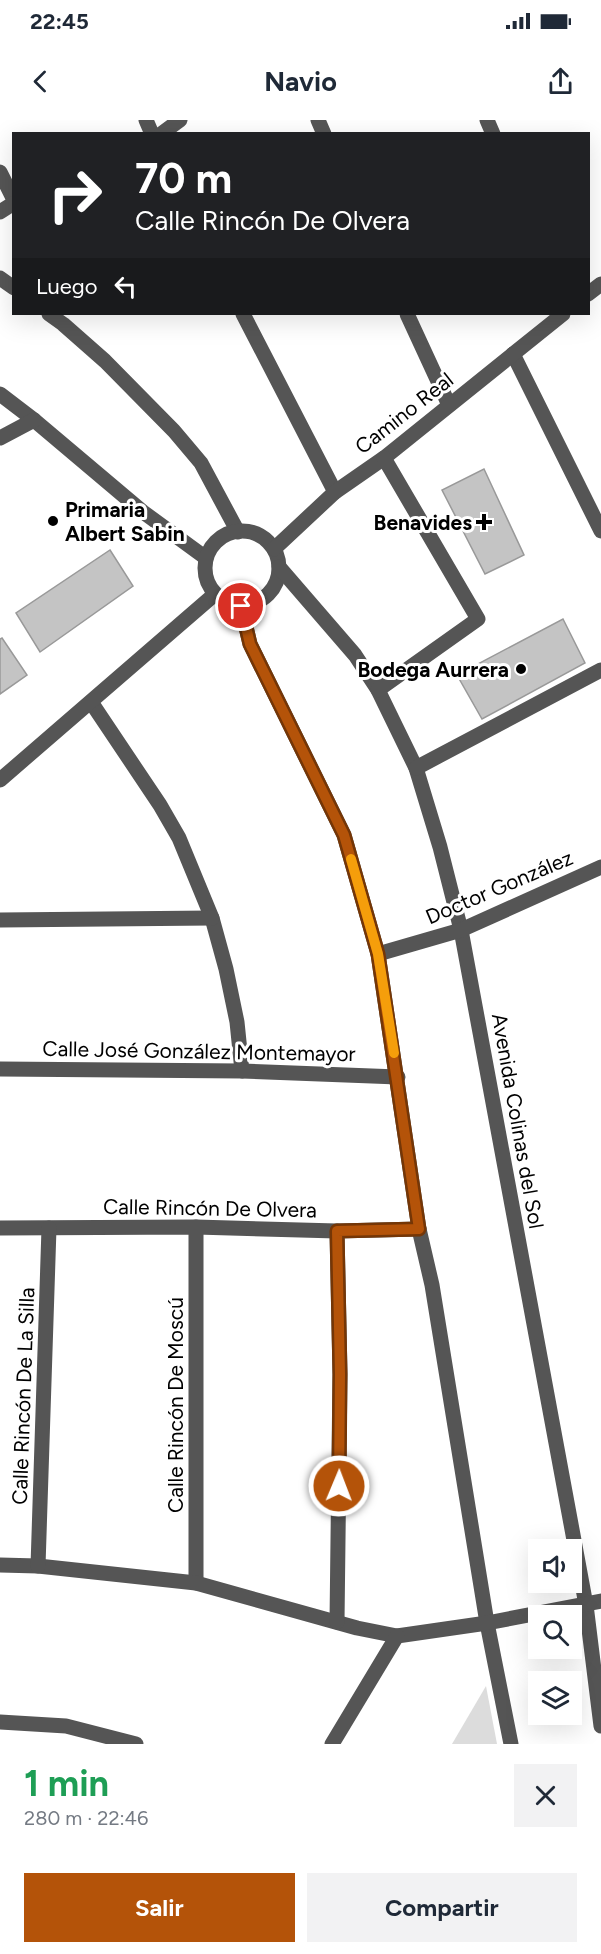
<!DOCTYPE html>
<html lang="es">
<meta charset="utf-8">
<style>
body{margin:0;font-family:Figtree,sans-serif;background:#f2f2f3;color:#1f2937;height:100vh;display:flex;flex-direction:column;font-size:22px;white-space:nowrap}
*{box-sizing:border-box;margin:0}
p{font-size:20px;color:#747a83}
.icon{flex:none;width:33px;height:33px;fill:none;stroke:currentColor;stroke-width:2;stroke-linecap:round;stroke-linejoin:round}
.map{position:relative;height:1624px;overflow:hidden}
.drawer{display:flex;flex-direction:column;background:#fff;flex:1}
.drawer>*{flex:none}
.guide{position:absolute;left:12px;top:12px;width:578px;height:183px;border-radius:0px;box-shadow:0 6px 24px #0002;background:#202124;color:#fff;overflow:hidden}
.fabs{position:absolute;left:528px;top:1419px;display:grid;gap:12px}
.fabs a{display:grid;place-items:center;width:54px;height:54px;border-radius:0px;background:#fff;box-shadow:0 6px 24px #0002;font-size:30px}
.pin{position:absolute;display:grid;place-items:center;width:51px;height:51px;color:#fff;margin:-26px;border:3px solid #fff;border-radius:50%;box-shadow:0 2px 6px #0007}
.me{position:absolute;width:66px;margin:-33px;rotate:1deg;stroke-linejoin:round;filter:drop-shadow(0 0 4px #0008)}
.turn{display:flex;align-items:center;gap:21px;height:126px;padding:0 24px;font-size:27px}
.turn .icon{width:78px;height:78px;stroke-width:2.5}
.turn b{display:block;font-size:42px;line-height:51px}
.then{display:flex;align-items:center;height:57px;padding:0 24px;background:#0003;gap:12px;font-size:22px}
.round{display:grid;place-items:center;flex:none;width:63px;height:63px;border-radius:0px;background:#f2f2f3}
.summary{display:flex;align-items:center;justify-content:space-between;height:102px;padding:0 24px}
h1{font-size:36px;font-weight:700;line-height:45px;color:#1e9e55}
.button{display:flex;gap:12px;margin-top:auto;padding:12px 24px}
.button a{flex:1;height:69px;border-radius:0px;background:#b45309;color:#fff;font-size:24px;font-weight:700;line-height:69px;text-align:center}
.button a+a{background:#f2f2f3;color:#1f2937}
.status{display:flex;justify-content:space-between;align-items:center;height:42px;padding:0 30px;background:#fff;direction:ltr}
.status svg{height:16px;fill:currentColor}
header{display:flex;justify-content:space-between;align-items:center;height:78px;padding:0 24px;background:#fff;font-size:27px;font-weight:700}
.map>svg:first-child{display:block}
.green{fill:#dcdcdc}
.building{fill:#c4c4c4;stroke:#999;stroke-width:1.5}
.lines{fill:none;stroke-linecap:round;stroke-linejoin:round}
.minor{stroke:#555;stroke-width:15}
.route-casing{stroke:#753606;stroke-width:15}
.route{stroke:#b45309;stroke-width:10}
.slow{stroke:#f59e0b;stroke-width:10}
.poi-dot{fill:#000;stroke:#fff;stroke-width:2}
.labels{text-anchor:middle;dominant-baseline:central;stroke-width:6;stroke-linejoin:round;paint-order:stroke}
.street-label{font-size:21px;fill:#000;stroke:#fff}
.poi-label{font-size:21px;font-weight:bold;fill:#000;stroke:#fff;text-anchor:end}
</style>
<div class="status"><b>22:45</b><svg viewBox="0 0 49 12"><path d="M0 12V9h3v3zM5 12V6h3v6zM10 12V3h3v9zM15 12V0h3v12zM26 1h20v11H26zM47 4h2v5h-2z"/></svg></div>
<header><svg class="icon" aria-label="back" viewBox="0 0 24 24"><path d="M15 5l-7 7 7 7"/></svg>Navio<svg class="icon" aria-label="share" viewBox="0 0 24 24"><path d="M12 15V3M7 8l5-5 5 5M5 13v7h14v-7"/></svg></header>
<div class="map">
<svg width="601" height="1624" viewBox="0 0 601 1624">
<rect width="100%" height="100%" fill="#fff"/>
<!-- green -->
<path class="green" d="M486 1566 497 1624H452Z"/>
<!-- building -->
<g class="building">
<path d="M484 349 524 435 485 454 442 370Z"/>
<path d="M110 430 133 466 40 532 16 493Z"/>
<path d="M563 499 585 543 482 599 457 555Z"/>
<path d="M2 518 27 555 0 574V519Z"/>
</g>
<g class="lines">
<!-- minor -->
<g class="minor">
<path d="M146 0 152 14"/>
<path d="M318 0 324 14"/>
<path d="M487 0 493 14"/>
<path d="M161 14 180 0"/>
<path d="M0 52 14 80"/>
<path d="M0 92 14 83"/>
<path d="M0 158 14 168"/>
<path d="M588 174 601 164"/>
<path d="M49 194 63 204 105 241 174 311 201 343 238 412"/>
<path d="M243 194 335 372"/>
<path d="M407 194 449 285"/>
<path d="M513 234 601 411"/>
<path d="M0 274 34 300 143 392 206 438"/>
<path d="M0 318 34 300"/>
<circle cx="242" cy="448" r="37"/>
<path d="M274 429 335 372 384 338 563 194"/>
<path d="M279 447 355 535 378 570 416 648 440 727 461 810 586 1485 601 1606"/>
<path d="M241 486 250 524 344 715 378 834 419 1109 432 1165 487 1503 511 1624"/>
<path d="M378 570 478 499 384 338"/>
<path d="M91 582 160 685 179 718 212 798 226 849 237 902 242 951"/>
<path d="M416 648 601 550"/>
<path d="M0 660 215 474"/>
<path d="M0 800 212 798"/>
<path d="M378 834 461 810 601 747"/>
<path d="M0 949 242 951 398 957"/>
<path d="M196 1107V1463"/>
<path d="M0 1108 196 1107 337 1111 419 1109"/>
<path d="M0 1445 38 1446 196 1463 357 1508 397 1516 487 1503 601 1481"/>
<path d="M38 1446 49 1108"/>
<path d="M337 1502 340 1254 337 1111"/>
<path d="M0 1602 66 1606 136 1624"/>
<path d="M332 1624 397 1516"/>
</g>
</g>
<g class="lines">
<defs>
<path id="route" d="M241 486 250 524 344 715 378 834 419 1109 337 1111 340 1254 339 1366"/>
</defs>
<!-- route casing -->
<use href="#route" class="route-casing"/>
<!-- route -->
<use href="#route" class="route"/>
<!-- slow -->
<path class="slow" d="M351 739 378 834 394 933"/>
</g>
<!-- markers -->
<g class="poi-dot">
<circle cx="53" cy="401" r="6"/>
<path d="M481 393h6v6h6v6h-6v6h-6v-6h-6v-6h6z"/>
<circle cx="521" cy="549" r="6"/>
</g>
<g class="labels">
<!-- street labels -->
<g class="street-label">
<text transform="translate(404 293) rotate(-38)">Camino Real</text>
<text transform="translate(499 767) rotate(-23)">Doctor González</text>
<text transform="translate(199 931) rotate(1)">Calle José González Montemayor</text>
<text transform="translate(518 1001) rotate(80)">Avenida Colinas del Sol</text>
<text transform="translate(210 1088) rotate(1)">Calle Rincón De Olvera</text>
<text transform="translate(23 1276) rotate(-88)">Calle Rincón De La Silla</text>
<text transform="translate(175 1285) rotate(-90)">Calle Rincón De Moscú</text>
</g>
<!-- poi labels -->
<g class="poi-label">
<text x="65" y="389" text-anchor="start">Primaria<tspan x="65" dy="24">Albert Sabin</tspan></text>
<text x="472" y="402">Benavides</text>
<text x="509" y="549">Bodega Aurrera</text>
</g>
</g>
</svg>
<div class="fabs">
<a><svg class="icon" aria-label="sound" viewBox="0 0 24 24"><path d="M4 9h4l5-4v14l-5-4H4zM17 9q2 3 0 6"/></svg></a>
<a><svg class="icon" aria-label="search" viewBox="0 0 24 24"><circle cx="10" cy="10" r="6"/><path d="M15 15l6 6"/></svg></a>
<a><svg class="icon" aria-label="layers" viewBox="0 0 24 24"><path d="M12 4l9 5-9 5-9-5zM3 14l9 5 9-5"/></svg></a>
</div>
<div class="pin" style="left:241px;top:486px;background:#d93025"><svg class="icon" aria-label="arrive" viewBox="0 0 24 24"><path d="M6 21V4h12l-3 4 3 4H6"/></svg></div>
<svg class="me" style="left:339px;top:1366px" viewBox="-20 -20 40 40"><circle r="17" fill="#b45309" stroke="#fff" stroke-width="3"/><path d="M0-11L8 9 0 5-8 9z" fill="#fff"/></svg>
<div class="guide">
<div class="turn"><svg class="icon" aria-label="right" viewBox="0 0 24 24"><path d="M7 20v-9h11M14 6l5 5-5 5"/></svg><div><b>70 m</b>Calle Rincón De Olvera</div></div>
<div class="then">Luego<svg class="icon" aria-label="left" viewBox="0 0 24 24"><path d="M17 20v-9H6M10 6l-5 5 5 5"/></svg></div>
</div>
</div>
<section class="drawer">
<div class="summary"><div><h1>1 min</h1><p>280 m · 22:46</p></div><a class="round"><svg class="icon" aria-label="close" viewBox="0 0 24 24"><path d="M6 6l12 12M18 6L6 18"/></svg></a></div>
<div class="button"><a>Salir</a><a>Compartir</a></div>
</section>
